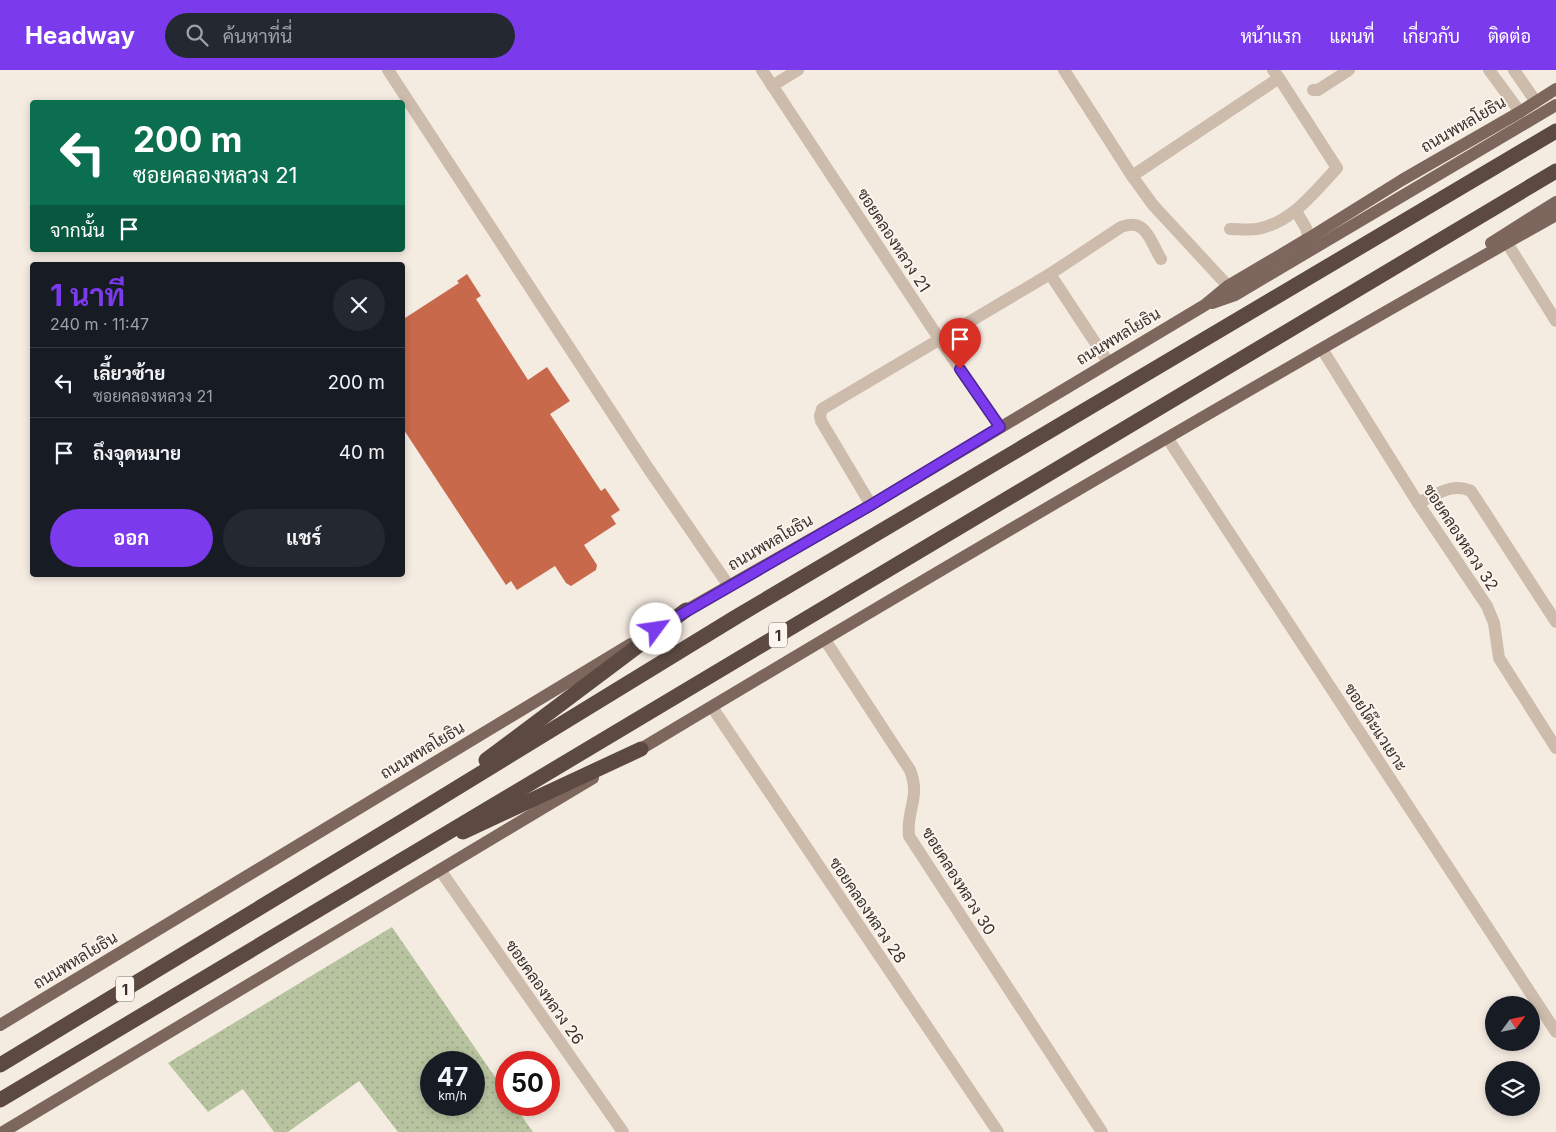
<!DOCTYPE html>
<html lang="th">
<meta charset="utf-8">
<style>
body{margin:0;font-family:Inter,Sarabun,sans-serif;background:#242831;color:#f1f3f6;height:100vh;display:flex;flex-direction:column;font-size:19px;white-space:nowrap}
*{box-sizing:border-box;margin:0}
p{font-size:16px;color:#9ea1a6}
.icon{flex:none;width:28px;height:28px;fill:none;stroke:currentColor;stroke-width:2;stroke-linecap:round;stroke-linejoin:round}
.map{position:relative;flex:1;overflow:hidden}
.details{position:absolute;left:30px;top:192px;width:375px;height:315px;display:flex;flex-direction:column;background:#171b24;border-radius:5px;box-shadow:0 2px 8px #0003}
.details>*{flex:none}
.guide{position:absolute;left:30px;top:30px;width:375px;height:152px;border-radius:5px;box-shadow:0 2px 8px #0003;background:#0b6e4f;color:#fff;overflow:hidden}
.needle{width:32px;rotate:57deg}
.buttons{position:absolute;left:1485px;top:926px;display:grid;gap:10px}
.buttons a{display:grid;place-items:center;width:55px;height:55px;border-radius:50%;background:#171b24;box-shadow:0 2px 8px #0003;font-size:25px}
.speed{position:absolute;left:420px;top:981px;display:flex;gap:10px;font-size:25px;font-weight:700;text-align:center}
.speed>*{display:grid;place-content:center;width:65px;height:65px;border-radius:50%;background:#171b24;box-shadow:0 2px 8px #0003;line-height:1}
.speed small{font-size:12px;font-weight:400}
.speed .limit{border:8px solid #d22;background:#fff;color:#111}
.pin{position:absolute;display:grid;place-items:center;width:42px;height:42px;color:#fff;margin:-51px -21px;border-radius:50% 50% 50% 0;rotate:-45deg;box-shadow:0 0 5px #0007}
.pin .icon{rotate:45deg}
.me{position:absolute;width:55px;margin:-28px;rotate:59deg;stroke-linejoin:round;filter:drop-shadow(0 0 4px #0008)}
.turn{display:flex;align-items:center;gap:18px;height:105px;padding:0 20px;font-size:22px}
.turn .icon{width:65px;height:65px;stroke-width:2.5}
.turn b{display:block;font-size:35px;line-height:42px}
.then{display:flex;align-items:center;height:48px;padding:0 20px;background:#0003;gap:10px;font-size:19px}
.round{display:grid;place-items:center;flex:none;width:52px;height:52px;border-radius:26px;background:#242831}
.summary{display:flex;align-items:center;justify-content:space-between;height:85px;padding:0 20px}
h1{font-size:30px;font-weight:700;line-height:38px;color:#7c3aed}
.action{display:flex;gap:10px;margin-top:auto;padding:10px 20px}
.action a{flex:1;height:58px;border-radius:30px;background:#7c3aed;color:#fff;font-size:20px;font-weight:700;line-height:58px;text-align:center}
.action a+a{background:#242831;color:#f1f3f6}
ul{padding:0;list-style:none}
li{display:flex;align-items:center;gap:15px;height:70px;padding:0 20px;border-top:1px solid #363941}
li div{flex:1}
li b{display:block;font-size:19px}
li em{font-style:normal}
header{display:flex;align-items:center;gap:30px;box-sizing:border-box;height:70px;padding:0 25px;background:#7c3aed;color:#fff}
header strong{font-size:24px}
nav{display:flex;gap:28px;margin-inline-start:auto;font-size:18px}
.search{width:350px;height:45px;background:#242831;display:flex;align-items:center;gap:12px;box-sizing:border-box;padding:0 18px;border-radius:28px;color:#9ea1a6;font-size:19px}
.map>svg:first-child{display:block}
.grass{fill:url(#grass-dots);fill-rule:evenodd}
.building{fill:#c8694b}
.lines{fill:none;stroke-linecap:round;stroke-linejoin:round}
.minor{stroke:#cdbbac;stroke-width:12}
.major{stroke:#7d675c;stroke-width:12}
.highway{stroke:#5c4a42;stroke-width:15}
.route-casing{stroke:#51269a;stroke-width:12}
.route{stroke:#7c3aed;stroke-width:9}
.labels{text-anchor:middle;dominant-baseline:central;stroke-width:4;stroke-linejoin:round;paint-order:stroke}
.shield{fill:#fbf5ee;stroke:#756b66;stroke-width:1}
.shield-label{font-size:15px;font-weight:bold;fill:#3b302b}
.street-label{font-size:16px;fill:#3b302b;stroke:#fbf5ee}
</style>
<header>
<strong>Headway</strong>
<div class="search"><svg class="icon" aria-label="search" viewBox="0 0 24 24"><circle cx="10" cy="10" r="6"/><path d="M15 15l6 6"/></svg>ค้นหาที่นี่</div>
<nav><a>หน้าแรก</a><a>แผนที่</a><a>เกี่ยวกับ</a><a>ติดต่อ</a></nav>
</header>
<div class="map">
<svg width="1556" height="1062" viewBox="0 0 1556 1062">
<defs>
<pattern id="grass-dots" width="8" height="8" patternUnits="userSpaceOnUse" patternTransform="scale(1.25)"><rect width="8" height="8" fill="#b8c4a0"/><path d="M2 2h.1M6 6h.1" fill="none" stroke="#97a083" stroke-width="1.8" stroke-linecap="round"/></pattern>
</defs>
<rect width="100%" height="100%" fill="#f4ebe1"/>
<!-- grass -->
<path class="grass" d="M392 857 506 1023V1035H514L533 1062H398L359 1011 288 1062H274L243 1019 208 1042 168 993ZM431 992H474V1035H431Z"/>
<!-- building -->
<path class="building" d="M467 204 481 226 476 229 528 310 547 297 570 331 550 344 601 421 605 418 620 440 611 446 616 454 584 475 597 495 596 500 571 516 566 513 555 496 517 520 511 511 506 515 402 357V250L459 213 457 211Z"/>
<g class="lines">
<!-- minor -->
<g class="minor">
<path d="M388 0 648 398 729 516"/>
<path d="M762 0 940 270 1000 357"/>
<path d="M1064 0 1132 106 1153 135 1228 216"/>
<path d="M1489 0 1520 42"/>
<path d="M1514 0 1536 32"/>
<path d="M772 16 798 0"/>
<path d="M1313 20H1318L1349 0"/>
<path d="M1132 106 1279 8 1273 0"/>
<path d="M1296 141 1306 158 1309 168"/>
<path d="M1230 159C1239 159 1249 160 1257 159 1292 153 1315 121 1337 98L1279 8"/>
<path d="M1507 173 1556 251"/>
<path d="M1050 204 1121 157C1146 147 1150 171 1161 189"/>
<path d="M1322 279 1418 433 1487 536 1494 553 1499 588 1556 678"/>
<path d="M1168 369 1556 962"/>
<path d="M1418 433C1436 425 1452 412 1471 421L1556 552"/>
<path d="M871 435 821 351 820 346 822 339 1050 204 1108 292"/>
<path d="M825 570 910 700C921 728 906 739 909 766L1102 1062"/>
<path d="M712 637 998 1062"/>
<path d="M440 800 623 1062"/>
</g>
<!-- major -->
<g class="major">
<path d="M1491 173 1556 132"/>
<path d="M1212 233 1235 225 1556 35"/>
<path d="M678 545 871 435 1205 235 1228 216 1309 168 1402 110 1520 42 1556 19"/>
<path d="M634 683C939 500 1246 320 1556 145"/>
<path d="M0 955 631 574"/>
<path d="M3 1062 593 708"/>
</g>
<!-- highway -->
<g class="highway">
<path d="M486 690 686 540"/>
<path d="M463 762 641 679"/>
<path d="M0 995 411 746 736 547 1556 61"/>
<path d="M0 1030 1556 101"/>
</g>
</g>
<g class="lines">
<defs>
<path id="route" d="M656 559 871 435 1000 357 960 299"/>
</defs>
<!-- route casing -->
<use href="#route" class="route-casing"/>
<!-- route -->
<use href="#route" class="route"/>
</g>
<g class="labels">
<!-- shield labels -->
<g class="shield">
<rect x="769" y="552.5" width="18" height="25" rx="4"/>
<rect x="116" y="906.5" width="18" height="25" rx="4"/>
</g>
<g class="shield-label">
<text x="778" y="565">1</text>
<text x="125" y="919">1</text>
</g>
<!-- street labels -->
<g class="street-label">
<text transform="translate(1463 54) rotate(-30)">ถนนพหลโยธิน</text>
<text transform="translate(894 170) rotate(57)">ซอยคลองหลวง 21</text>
<text transform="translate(1118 266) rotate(-31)">ถนนพหลโยธิน</text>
<text transform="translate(1461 467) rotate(57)">ซอยคลองหลวง 32</text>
<text transform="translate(770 472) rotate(-30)">ถนนพหลโยธิน</text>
<text transform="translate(1376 657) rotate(57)">ซอยโต๊ะแวเยาะ</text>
<text transform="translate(422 680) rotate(-31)">ถนนพหลโยธิน</text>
<text transform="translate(959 811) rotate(58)">ซอยคลองหลวง 30</text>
<text transform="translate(868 840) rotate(56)">ซอยคลองหลวง 28</text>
<text transform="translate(75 890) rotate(-31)">ถนนพหลโยธิน</text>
<text transform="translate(545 922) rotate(55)">ซอยคลองหลวง 26</text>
</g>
</g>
</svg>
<div class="buttons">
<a><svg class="needle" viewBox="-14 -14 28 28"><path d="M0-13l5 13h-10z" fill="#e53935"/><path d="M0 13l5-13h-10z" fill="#9ea1a6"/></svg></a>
<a><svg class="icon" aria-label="layers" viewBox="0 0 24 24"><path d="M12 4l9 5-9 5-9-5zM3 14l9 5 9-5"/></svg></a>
</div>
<div class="speed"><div>47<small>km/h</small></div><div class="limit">50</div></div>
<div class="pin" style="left:960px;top:299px;background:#d93025"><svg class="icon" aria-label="arrive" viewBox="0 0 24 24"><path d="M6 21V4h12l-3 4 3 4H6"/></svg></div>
<svg class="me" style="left:656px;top:559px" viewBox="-20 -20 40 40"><circle r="19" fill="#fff"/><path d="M0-13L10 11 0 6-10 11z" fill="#7c3aed"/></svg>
<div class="guide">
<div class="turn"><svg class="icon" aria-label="left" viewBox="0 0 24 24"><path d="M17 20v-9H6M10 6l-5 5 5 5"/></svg><div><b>200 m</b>ซอยคลองหลวง 21</div></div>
<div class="then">จากนั้น<svg class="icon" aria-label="arrive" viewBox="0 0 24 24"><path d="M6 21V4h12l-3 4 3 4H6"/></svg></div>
</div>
<section class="details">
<div class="summary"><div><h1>1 นาที</h1><p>240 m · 11:47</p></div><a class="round"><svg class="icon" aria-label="close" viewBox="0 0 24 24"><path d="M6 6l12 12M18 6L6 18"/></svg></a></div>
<ul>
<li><svg class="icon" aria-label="left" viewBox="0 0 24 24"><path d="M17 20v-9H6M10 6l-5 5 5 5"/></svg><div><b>เลี้ยวซ้าย</b><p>ซอยคลองหลวง 21</p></div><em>200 m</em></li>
<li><svg class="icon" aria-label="arrive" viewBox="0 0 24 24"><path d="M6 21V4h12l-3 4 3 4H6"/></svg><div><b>ถึงจุดหมาย</b></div><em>40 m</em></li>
</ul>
<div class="action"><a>ออก</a><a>แชร์</a></div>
</section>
</div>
